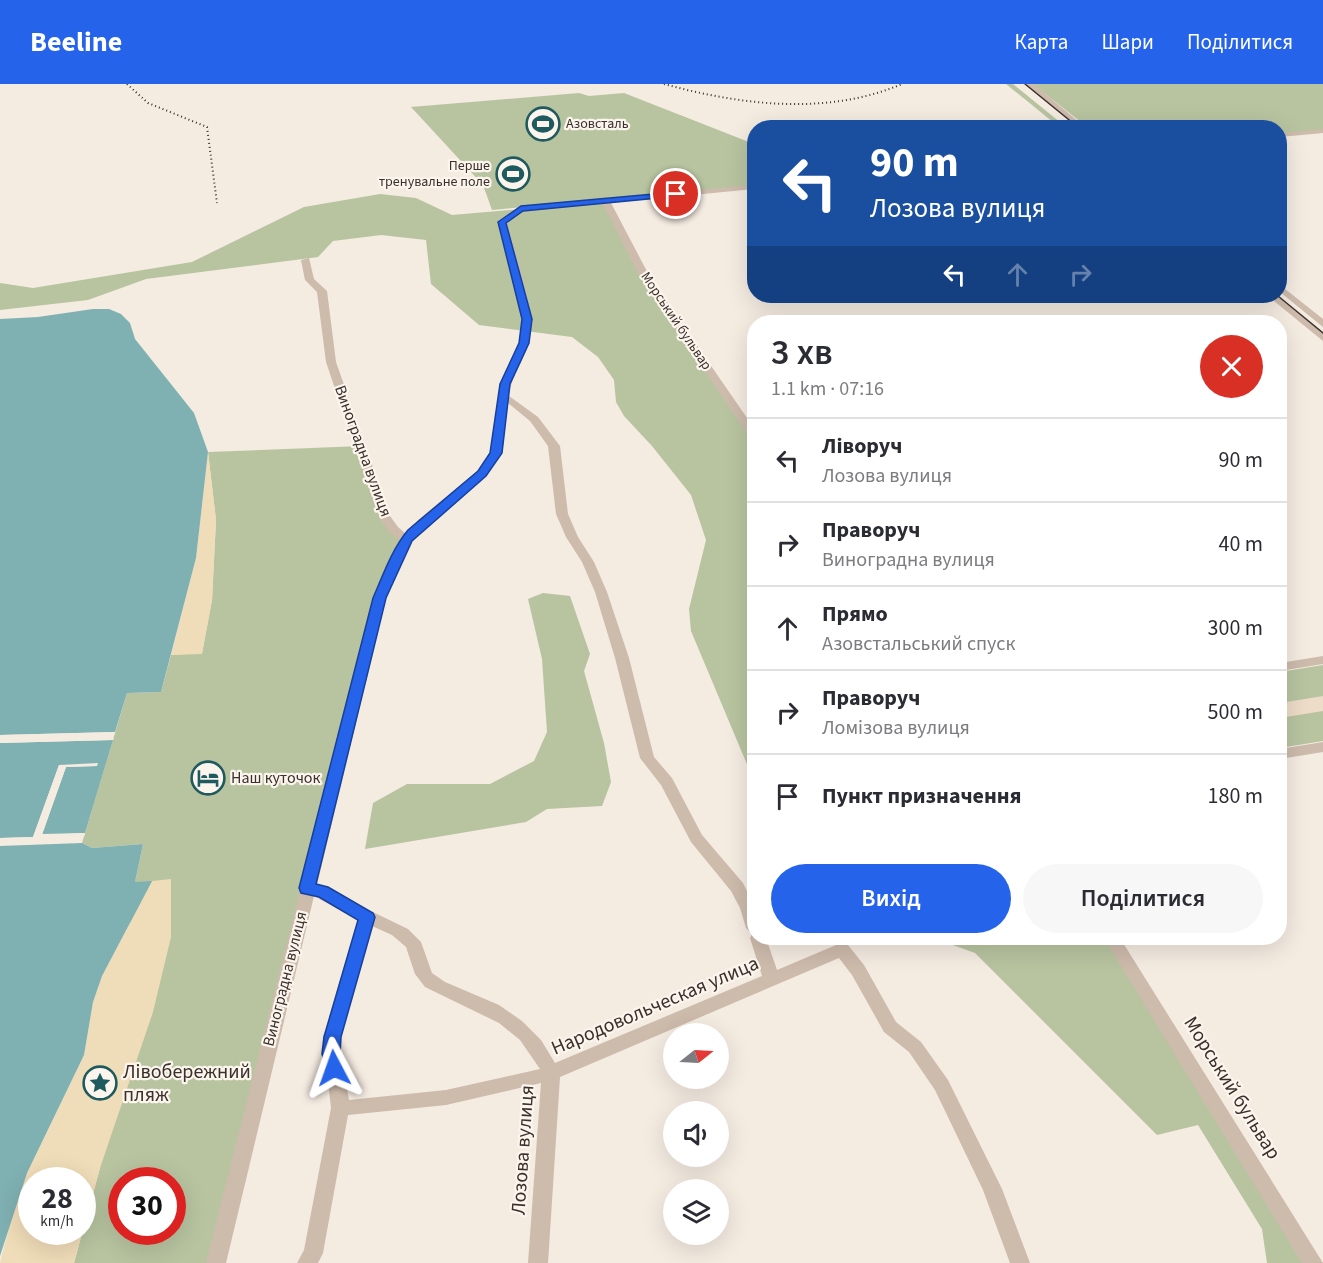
<!DOCTYPE html>
<html lang="uk">
<meta charset="utf-8">
<style>
body{margin:0;font-family:"Source Sans 3",sans-serif;background:#f7f7f7;color:#2b2b33;height:100vh;display:flex;flex-direction:column;font-size:22px;white-space:nowrap}
*{box-sizing:border-box;margin:0}
p{font-size:20px;color:#7c7c81}
.icon{flex:none;width:33px;height:33px;fill:none;stroke:currentColor;stroke-width:2;stroke-linecap:round;stroke-linejoin:round}
.map{position:relative;flex:1;overflow:hidden}
.sheet{position:absolute;left:747px;top:231px;width:540px;height:630px;display:flex;flex-direction:column;background:#fff;border-radius:24px;box-shadow:0 6px 24px #0002}
.sheet>*{flex:none}
.guide{position:absolute;left:747px;top:36px;width:540px;height:183px;border-radius:24px;box-shadow:0 6px 24px #0002;background:#1a4fa0;color:#fff;overflow:hidden}
.needle{width:39px;rotate:72deg}
.buttons{position:absolute;left:663px;top:939px;display:grid;gap:12px}
.buttons a{display:grid;place-items:center;width:66px;height:66px;border-radius:50%;background:#fff;box-shadow:0 6px 24px #0002;font-size:30px}
.speed{position:absolute;left:18px;top:1083px;display:flex;gap:12px;font-size:30px;font-weight:700;text-align:center}
.speed>*{display:grid;place-content:center;width:78px;height:78px;border-radius:50%;background:#fff;box-shadow:0 6px 24px #0002;line-height:1}
.speed small{font-size:15px;font-weight:400}
.speed .limit{border:9px solid #d22;background:#fff;color:#111}
.pin{position:absolute;display:grid;place-items:center;width:51px;height:51px;color:#fff;margin:-26px;border:3px solid #fff;border-radius:50%;box-shadow:0 2px 6px #0007}
.me{position:absolute;width:66px;margin:-33px;rotate:356deg;stroke-linejoin:round;filter:drop-shadow(0 0 4px #0008)}
.turn{display:flex;align-items:center;gap:21px;height:126px;padding:0 24px;font-size:27px}
.turn .icon{width:78px;height:78px;stroke-width:2.5}
.turn b{display:block;font-size:42px;line-height:51px}
.lanes{display:flex;align-items:center;height:57px;padding:0 24px;background:#0003;justify-content:center;gap:30px;direction:ltr}
.lanes .off{opacity:.35}
.round{display:grid;place-items:center;flex:none;width:63px;height:63px;border-radius:32px;background:#f7f7f7}
.overview{display:flex;align-items:center;justify-content:space-between;height:102px;padding:0 24px}
h1{font-size:36px;font-weight:600;line-height:45px}
.action{display:flex;gap:12px;margin-top:auto;padding:12px 24px}
.action a{flex:1;height:69px;border-radius:36px;background:#2563eb;color:#fff;font-size:24px;font-weight:600;line-height:69px;text-align:center}
.action a+a{background:#f7f7f7;color:#2b2b33}
ul{padding:0;list-style:none}
li{display:flex;align-items:center;gap:18px;height:84px;padding:0 24px;border-top:2px solid #e1e1e2}
li div{flex:1}
li b{display:block;font-size:22px}
li em{font-style:normal}
header{display:flex;align-items:center;gap:36px;box-sizing:border-box;height:84px;padding:0 30px;background:#2563eb;color:#fff}
header strong{font-size:28px}
nav{display:flex;gap:33px;margin-inline-start:auto;font-size:21px}
.map>svg:first-child{display:block}
.green{fill:#b8c4a0;fill-rule:evenodd}
.sand{fill:#efdcb8;fill-rule:evenodd}
.plaza{fill:#ecdcc8}
.water{fill:#7fb0b2}
.pier{fill:#f4ebe1}
.lines{fill:none;stroke-linecap:round;stroke-linejoin:round}
.minor{fill:#cdbbac;fill-rule:evenodd}
.tram{stroke:#3b302b;stroke-width:1.5}
.rail{stroke:#3b302b;stroke-width:2;stroke-dasharray:1 3;stroke-linecap:butt}
.route{fill:#2563eb;stroke:#184099;stroke-width:1.5}
.labels{text-anchor:middle;dominant-baseline:central;stroke-width:4.5;stroke-linejoin:round;paint-order:stroke}
.far-poi-label{font-size:14px;fill:#3b302b;stroke:#fbf5ee;text-anchor:start}
.far-street-label{font-size:14px;fill:#3b302b;stroke:#fbf5ee}
.street-label{font-size:16px;fill:#3b302b;stroke:#fbf5ee}
.poi-label{font-size:16px;fill:#3b302b;stroke:#fbf5ee;text-anchor:start}
.near-street-label{font-size:20px;fill:#3b302b;stroke:#fbf5ee}
.near-poi-label{font-size:20px;fill:#3b302b;stroke:#fbf5ee;text-anchor:start}
</style>
<header>
<strong>Beeline</strong>
<nav><a>Карта</a><a>Шари</a><a>Поділитися</a></nav>
</header>
<div class="map">
<svg width="1323" height="1179" viewBox="0 0 1323 1179">
<rect width="100%" height="100%" fill="#f4ebe1"/>
<!-- green -->
<g class="green">
<path d="M1006 0H1013L1066 43H1059Z"/>
<path d="M1033 0H1323V46L1280 50V44L1087 43Z"/>
<path d="M579 9 589 12 624 9 754 60V102L492 126 483 101 411 23Z"/>
<path d="M380 110 416 114 452 131 603 118 642 196 754 357V697L691 547 689 525 706 456 691 411 652 362 624 332 616 318 614 296 598 273 572 253 479 241 431 200 426 156 381 151 333 157 318 173 146 195 88 216 0 226V199L33 204 192 178 304 123Z"/>
<path d="M362 362 384 432 407 456 386 497 216 1179H74L100 1084 135 798 143 760 92 764 82 759 127 609 161 608 171 571 202 569 212 516 216 436 208 368ZM122 1096H172V1148H122Z"/>
<path d="M543 509 570 512 590 570 584 587 604 659 611 698 602 722 547 725 526 738 365 765 373 719 407 700H490L534 677 547 648 542 575 528 515Z"/>
<path d="M1323 581V657L1280 664V588Z"/>
<path d="M933 854H1106L1306 1179H1267L1262 1145 1198 1041 1157 1051 975 869Z"/>
</g>
<!-- sand -->
<g class="sand">
<path d="M208 368 216 436 212 516 202 570 171 571 196 474Z"/>
<path d="M171 795V853L153 928 100 1084 74 1179H0L15 1120 27 1089 84 971 93 918 102 892 152 797ZM32 1096H82V1148H32Z"/>
</g>
<!-- plaza -->
<path class="plaza" d="M1323 612V627L1280 634V619Z"/>
<!-- water -->
<g class="water">
<path d="M93 225H109L121 230 130 239 135 255 194 329 208 368 196 474 161 608 127 609 115 648 0 651V235L38 233Z"/>
<path d="M113 656 85 749 42 751 66 683 97 682 59 681 33 753 0 754V659Z"/>
<path d="M82 759 92 764 143 760 135 798 152 797 102 892 93 918 84 971 27 1089 0 1172V762Z"/>
</g>
<!-- pier -->
<g class="pier">
<path d="M115 648 114 651 0 654V651Z"/>
<path d="M114 654 113 656 0 659V656Z"/>
<path d="M98 679 97 682 66 683 42 750 85 749 84 753 42 754 39 752 61 684 35 755 0 757V754L33 753 59 681Z"/>
</g>
<g class="lines">
<!-- minor -->
<g class="minor">
<path d="M1026 0H1034L1086 44H1078Z"/>
<path d="M1323 45V49L1280 53V49Z"/>
<path d="M754 101V105L611 119 651 195 754 344V354L750 353 641 195 603 120 523 127 507 139C516 174 535 221 529 256 526 275 511 291 509 312L538 333 560 362 568 430 578 453 594 478 607 508 629 574 654 673 672 694 702 751 743 799 754 821V854H766L777 886 836 861 842 860 848 861 864 881 896 938 921 958 948 996 1002 1105 1030 1179H1010L983 1106 935 1006 909 968 884 948 852 891 839 874 560 993 548 1179H528L541 999 446 1021 348 1031 323 1169 318 1179H297L304 1166 331 1024 323 953 358 836 314 812 226 1179H206L374 514 401 457 390 449 378 432 326 278 317 208 305 196 301 176 309 174 314 195 327 207 336 278 390 432 398 443 406 450 418 436 478 387 490 369 500 300 519 259 522 235 499 136 521 122ZM508 319 530 337 548 362 556 430 566 453 582 478 595 508 615 574 640 674 661 701 691 758 731 807 740 824 746 844 752 850 750 854 762 892 555 979 541 956 522 937 499 921 445 898 432 889 421 858 408 845 317 801 386 514 413 457 426 442 486 391 502 369ZM372 842 392 851 406 863 415 890 425 903 499 939 520 956 540 985 446 1006 349 1016 341 971V953Z"/>
<path d="M1280 201 1323 235V243L1280 208Z"/>
<path d="M1268 212H1277L1323 249V257Z"/>
<path d="M1323 572V580L1280 587V579Z"/>
<path d="M1323 658V668L1280 675V665Z"/>
<path d="M1104 854H1120L1323 1179H1302Z"/>
</g>
<!-- tram -->
<g class="tram">
<path d="M1025 0 1079 44"/>
<path d="M1278 212 1323 249"/>
</g>
<!-- rail -->
<g class="rail">
<path d="M127 0 148 19 207 43 217 119"/>
<path d="M664 0C741 21 827 32 902 0"/>
</g>
</g>
<!-- route -->
<path class="route" d="M676 108 681 110 679 112 523 127 506 139 532 235 529 259 510 300 502 369 486 392 412 457 386 514 316 800 328 803 373 829 375 833 341 953 340 970 343 984 341 989 334 992 328 989 322 970 324 953 358 836 319 813 301 809 299 804 373 514C383 491 392 465 408 446L478 387 490 369 500 300 519 259 522 235 498 138 521 122Z"/>
<!-- icons -->
<defs>
<symbol id="stadium-ring" viewBox="-11 -11 22 22"><circle r="9.5" fill="#fbf5ee" stroke="#1f5a5e" stroke-width="1.5"/><path d="M0-5a6.5 5 0 1 0 0 10a6.5 5 0 1 0 0-10ZM-3.5-1.8h7v3.6h-7Z" fill="#1f5a5e"/></symbol>
<symbol id="hotel-ring" viewBox="-11 -11 22 22"><circle r="9.5" fill="#fbf5ee" stroke="#1f5a5e" stroke-width="1.5"/><path d="M-6-4.5h1.5V1H6V5H4.5V3h-9V5H-6ZM-4 0a1.8 1.8 0 1 1 3.6 0ZM.5 0V-2.5h3Q6-2.5 6 0Z" fill="#1f5a5e"/></symbol>
<symbol id="sight-ring" viewBox="-11 -11 22 22"><circle r="9.5" fill="#fbf5ee" stroke="#1f5a5e" stroke-width="1.5"/><path d="M0-6L1.8-2.2L6-1.7L2.9 1.2L3.7 5.4L0 3.3L-3.7 5.4L-2.9 1.2L-6-1.7L-1.8-2.2Z" fill="#1f5a5e"/></symbol>
</defs>
<g fill-rule="evenodd">
<use href="#stadium-ring" x="524" y="21" width="38" height="38"/>
<use href="#stadium-ring" x="494" y="71" width="38" height="38"/>
<use href="#hotel-ring" x="189" y="675" width="38" height="38"/>
<use href="#sight-ring" x="81" y="980" width="38" height="38"/>
</g>
<g class="labels">
<!-- far-poi labels -->
<g class="far-poi-label">
<text x="566" y="40">Азовсталь</text>
<text x="490" y="82" text-anchor="end">Перше<tspan x="490" dy="16">тренувальне поле</tspan></text>
</g>
<!-- far-street labels -->
<g class="far-street-label">
<text transform="translate(676 237) rotate(56)">Морський бульвар</text>
</g>
<!-- street labels -->
<g class="street-label">
<text transform="translate(363 367) rotate(70)">Виноградна вулиця</text>
<text transform="translate(285 895) rotate(-76)">Виноградна вулиця</text>
</g>
<!-- poi labels -->
<g class="poi-label">
<text x="231" y="694">Наш куточок</text>
</g>
<!-- near-street labels -->
<g class="near-street-label">
<text transform="translate(655 922) rotate(-23)">Народовольческая улица</text>
<text transform="translate(1232 1004) rotate(58)">Морський бульвар</text>
<text transform="translate(523 1066) rotate(-86)">Лозова вулиця</text>
</g>
<!-- near-poi labels -->
<g class="near-poi-label">
<text x="123" y="988">Лівобережний<tspan x="123" dy="23">пляж</tspan></text>
</g>
</g>
</svg>
<div class="buttons">
<a><svg class="needle" viewBox="-14 -14 28 28"><path d="M0-13l5 13h-10z" fill="#e53935"/><path d="M0 13l5-13h-10z" fill="#7c7c81"/></svg></a>
<a><svg class="icon" aria-label="sound" viewBox="0 0 24 24"><path d="M4 9h4l5-4v14l-5-4H4zM17 9q2 3 0 6"/></svg></a>
<a><svg class="icon" aria-label="layers" viewBox="0 0 24 24"><path d="M12 4l9 5-9 5-9-5zM3 14l9 5 9-5"/></svg></a>
</div>
<div class="speed"><div>28<small>km/h</small></div><div class="limit">30</div></div>
<div class="pin" style="left:676px;top:110px;background:#d93025"><svg class="icon" aria-label="arrive" viewBox="0 0 24 24"><path d="M6 21V4h12l-3 4 3 4H6"/></svg></div>
<svg class="me" style="left:334px;top:984px" viewBox="-20 -20 40 40"><path d="M0-17L14 15 0 8-14 15z" fill="#2563eb" stroke="#fff" stroke-width="4"/></svg>
<div class="guide">
<div class="turn"><svg class="icon" aria-label="left" viewBox="0 0 24 24"><path d="M17 20v-9H6M10 6l-5 5 5 5"/></svg><div><b>90 m</b>Лозова вулиця</div></div>
<div class="lanes"><svg class="icon" aria-label="left" viewBox="0 0 24 24"><path d="M17 20v-9H6M10 6l-5 5 5 5"/></svg><svg class="icon off" aria-label="ahead" viewBox="0 0 24 24"><path d="M12 20V5M6 11l6-6 6 6"/></svg><svg class="icon off" aria-label="right" viewBox="0 0 24 24"><path d="M7 20v-9h11M14 6l5 5-5 5"/></svg></div>
</div>
<section class="sheet">
<div class="overview"><div><h1>3 хв</h1><p>1.1 km · 07:16</p></div><a class="round" style="background:#d93025;color:#fff"><svg class="icon" aria-label="close" viewBox="0 0 24 24"><path d="M6 6l12 12M18 6L6 18"/></svg></a></div>
<ul>
<li><svg class="icon" aria-label="left" viewBox="0 0 24 24"><path d="M17 20v-9H6M10 6l-5 5 5 5"/></svg><div><b>Ліворуч</b><p>Лозова вулиця</p></div><em>90 m</em></li>
<li><svg class="icon" aria-label="right" viewBox="0 0 24 24"><path d="M7 20v-9h11M14 6l5 5-5 5"/></svg><div><b>Праворуч</b><p>Виноградна вулиця</p></div><em>40 m</em></li>
<li><svg class="icon" aria-label="ahead" viewBox="0 0 24 24"><path d="M12 20V5M6 11l6-6 6 6"/></svg><div><b>Прямо</b><p>Азовстальський спуск</p></div><em>300 m</em></li>
<li><svg class="icon" aria-label="right" viewBox="0 0 24 24"><path d="M7 20v-9h11M14 6l5 5-5 5"/></svg><div><b>Праворуч</b><p>Ломізова вулиця</p></div><em>500 m</em></li>
<li><svg class="icon" aria-label="arrive" viewBox="0 0 24 24"><path d="M6 21V4h12l-3 4 3 4H6"/></svg><div><b>Пункт призначення</b></div><em>180 m</em></li>
</ul>
<div class="action"><a>Вихід</a><a>Поділитися</a></div>
</section>
</div>
